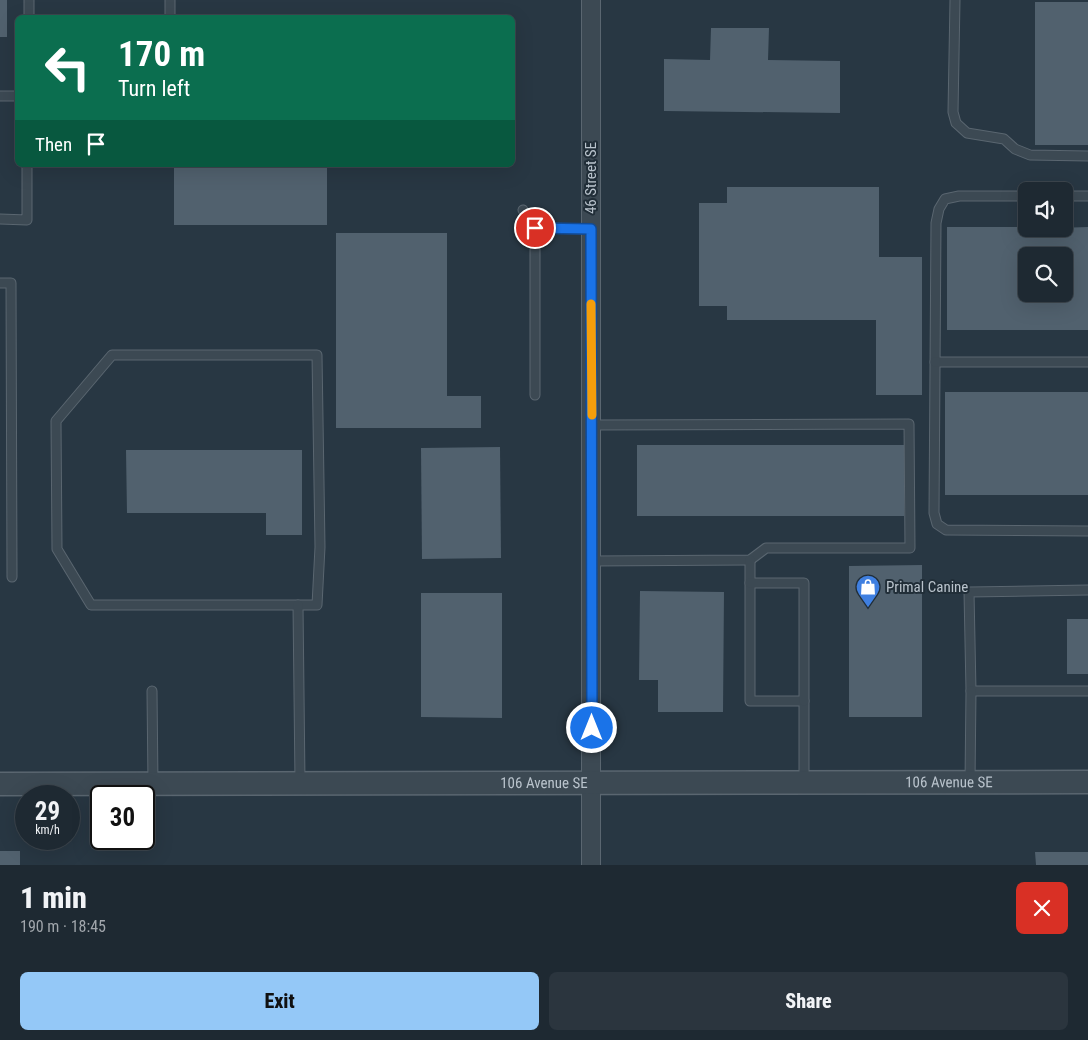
<!DOCTYPE html>
<meta charset="utf-8">
<style>
body{margin:0;font-family:"Roboto Condensed",sans-serif;background:#2b353e;color:#f1f3f6;height:100vh;display:flex;flex-direction:column;font-size:19px;white-space:nowrap}
*{box-sizing:border-box;margin:0}
p{font-size:16px;color:#a1a6ac}
.icon{flex:none;width:28px;height:28px;fill:none;stroke:currentColor;stroke-width:2;stroke-linecap:round;stroke-linejoin:round}
.map{position:relative;height:865px;overflow:hidden}
.sheet{display:flex;flex-direction:column;background:#1e2932;flex:1}
.sheet>*{flex:none}
.banner{position:absolute;left:15px;top:15px;width:500px;height:152px;border-radius:8px;box-shadow:0 5px 20px #0002,0 0 0 1px #3c454d;background:#0b6e4f;color:#fff;overflow:hidden}
.tools{position:absolute;left:1018px;top:182px;display:grid;gap:10px}
.tools a{display:grid;place-items:center;width:55px;height:55px;border-radius:8px;background:#1e2932;box-shadow:0 5px 20px #0002,0 0 0 1px #3c454d;font-size:25px}
.speed{position:absolute;left:15px;top:785px;display:flex;gap:10px;font-size:25px;font-weight:700;text-align:center}
.speed>*{display:grid;place-content:center;width:65px;height:65px;border-radius:50%;background:#1e2932;box-shadow:0 5px 20px #0002,0 0 0 1px #3c454d;line-height:1}
.speed small{font-size:12px;font-weight:400}
.speed .limit{border:2px solid #111;border-radius:8px;background:#fff;color:#111}
.pin{position:absolute;display:grid;place-items:center;width:42px;height:42px;color:#fff;margin:-21px;border:2px solid #fff;border-radius:50%;box-shadow:0 1px 5px #0007}
.me{position:absolute;width:55px;margin:-28px;rotate:0deg;stroke-linejoin:round;filter:drop-shadow(0 0 4px #0008)}
.turn{display:flex;align-items:center;gap:18px;height:105px;padding:0 20px;font-size:22px}
.turn .icon{width:65px;height:65px;stroke-width:2.5}
.turn b{display:block;font-size:35px;line-height:42px}
.then{display:flex;align-items:center;height:48px;padding:0 20px;background:#0003;gap:10px;font-size:19px}
.round{display:grid;place-items:center;flex:none;width:52px;height:52px;border-radius:8px;background:#2b353e}
.overview{display:flex;align-items:center;justify-content:space-between;height:85px;padding:0 20px}
h1{font-size:30px;font-weight:800;line-height:38px}
.primary-button{display:flex;gap:10px;margin-top:auto;padding:10px 20px}
.primary-button a{flex:1;height:58px;border-radius:8px;background:#94c8f7;color:#111;font-size:20px;font-weight:800;line-height:58px;text-align:center}
.primary-button a+a{background:#2b353e;color:#f1f3f6}
.map>svg:first-child{display:block}
.building{fill:#51616e;fill-rule:evenodd}
.lines{fill:none;stroke-linecap:round;stroke-linejoin:round}
.service-casing{stroke:#5a6670;stroke-width:11}
.minor-casing{stroke:#5a6670;stroke-width:20}
.tertiary-casing{stroke:#5a6670;stroke-width:25}
.service{stroke:#3c4953;stroke-width:9}
.minor{stroke:#3c4953;stroke-width:18}
.tertiary{stroke:#3c4953;stroke-width:22}
.route-casing{stroke:#114b97;stroke-width:12}
.route{stroke:#1a73e8;stroke-width:9}
.slow{stroke:#f59e0b;stroke-width:9}
.labels{text-anchor:middle;dominant-baseline:central;stroke-width:4;stroke-linejoin:round;paint-order:stroke}
.street-label{font-size:15px;fill:#b9c3cc;stroke:#212e38}
.poi-label{font-size:15px;fill:#b9c3cc;stroke:#212e38;text-anchor:start}
</style>
<div class="map">
<svg width="1088" height="865" viewBox="0 0 1088 865">
<rect width="100%" height="100%" fill="#283743"/>
<!-- building -->
<g class="building">
<rect x="0" y="0" width="7" height="37"/>
<rect x="1035" y="2" width="53" height="143"/>
<path d="M711 28H769L768 60 840 61V113L664 111V59L710 60Z"/>
<rect x="174" y="165" width="153" height="60"/>
<path d="M727 187H879V257H922V395H876V320H727V306H699V203H727Z"/>
<path d="M947 227H1026V229L1088 227V330H947ZM1026 256H1064V294H1026Z"/>
<path d="M336 233H447V396H481V428H336Z"/>
<rect x="945" y="392" width="143" height="103"/>
<rect x="637" y="445" width="267" height="71"/>
<path d="M500 447 501 558 422 559 421 448Z"/>
<path d="M126 450H302V535H266V513H127Z"/>
<path d="M922 565V717H849V566Z"/>
<path d="M640 591 724 592 723 712H658V680H639Z"/>
<path d="M421 593H502V718L421 717Z"/>
<rect x="1067" y="619" width="21" height="55"/>
<rect x="0" y="851" width="20" height="14"/>
<path d="M1035 852H1088V865H1036Z"/>
</g>
<g class="lines">
<defs>
<g id="service">
<path d="M170 0V18"/>
<path d="M955 0 953 112 956 123 967 133 1004 139 1015 149 1030 155 1088 156"/>
<path d="M29 18V0"/>
<path d="M0 96H18"/>
<path d="M1026 196H959L945 199 939 209 936 223 934 513 937 524 946 530 1088 531"/>
<path d="M1064 196H1088"/>
<path d="M523 210 535 228V395"/>
<path d="M0 219 27 220V165"/>
<path d="M535 228 591 229"/>
<path d="M0 283H11L12 577"/>
<path d="M112 355H317L320 547 317 605H91L57 549 56 421Z"/>
<path d="M935 362H1088"/>
<path d="M591 425 909 424 910 548H766L750 560 592 561"/>
<path d="M750 560V701H804V782"/>
<path d="M750 583H804V701"/>
<path d="M1088 590 969 592 971 691H1088"/>
<path d="M298 605 300 782"/>
<path d="M152 691 153 784"/>
<path d="M970 782 971 691"/>
</g>
<path id="minor" d="M591 865V0"/>
<g id="tertiary">
<path id="s1" d="M0 784 1088 782"/>
</g>
</defs>
<!-- service casing -->
<use href="#service" class="service-casing"/>
<!-- minor casing -->
<use href="#minor" class="minor-casing"/>
<!-- tertiary casing -->
<use href="#tertiary" class="tertiary-casing"/>
<!-- service -->
<use href="#service" class="service"/>
<!-- minor -->
<use href="#minor" class="minor"/>
<!-- tertiary -->
<use href="#tertiary" class="tertiary"/>
</g>
<g class="lines">
<defs>
<path id="route" d="M535 228 591 229 592 728"/>
</defs>
<!-- route casing -->
<use href="#route" class="route-casing"/>
<!-- route -->
<use href="#route" class="route"/>
<!-- slow -->
<path class="slow" d="M591 304 592 415"/>
</g>
<!-- icons -->
<defs>
<symbol id="shop-pin" viewBox="-11 -11 22 30"><path d="M0 17L-7.5 6A9.5 9.5 0 1 1 7.5 6Z" fill="#3f7fe0" stroke="#212e38"/><path d="M-5-2.5h2.3a2.7 3.5 0 0 1 5.4 0H5L5.5 6h-11ZM-1.5-2.5h3a1.5 2.3 0 0 0-3 0Z" fill="#fff"/></symbol>
</defs>
<g fill-rule="evenodd">
<use href="#shop-pin" x="854" y="573" width="28" height="38"/>
</g>
<g class="labels">
<!-- street labels -->
<g class="street-label">
<text transform="translate(591 178) rotate(-90)">46 Street SE</text>
<text stroke="none"><textPath href="#s1" startOffset="949">106 Avenue SE</textPath></text>
<text stroke="none"><textPath href="#s1" startOffset="544">106 Avenue SE</textPath></text>
</g>
<!-- poi labels -->
<g class="poi-label">
<text x="886" y="587">Primal Canine</text>
</g>
</g>
</svg>
<div class="tools">
<a><svg class="icon" aria-label="sound" viewBox="0 0 24 24"><path d="M4 9h4l5-4v14l-5-4H4zM17 9q2 3 0 6"/></svg></a>
<a><svg class="icon" aria-label="search" viewBox="0 0 24 24"><circle cx="10" cy="10" r="6"/><path d="M15 15l6 6"/></svg></a>
</div>
<div class="speed"><div>29<small>km/h</small></div><div class="limit">30</div></div>
<div class="pin" style="left:535px;top:228px;background:#d93025"><svg class="icon" aria-label="arrive" viewBox="0 0 24 24"><path d="M6 21V4h12l-3 4 3 4H6"/></svg></div>
<svg class="me" style="left:592px;top:728px" viewBox="-20 -20 40 40"><circle r="17" fill="#1a73e8" stroke="#fff" stroke-width="3"/><path d="M0-11L8 9 0 5-8 9z" fill="#fff"/></svg>
<div class="banner">
<div class="turn"><svg class="icon" aria-label="left" viewBox="0 0 24 24"><path d="M17 20v-9H6M10 6l-5 5 5 5"/></svg><div><b>170 m</b>Turn left</div></div>
<div class="then">Then<svg class="icon" aria-label="arrive" viewBox="0 0 24 24"><path d="M6 21V4h12l-3 4 3 4H6"/></svg></div>
</div>
</div>
<section class="sheet">
<div class="overview"><div><h1>1 min</h1><p>190 m · 18:45</p></div><a class="round" style="background:#d93025;color:#fff"><svg class="icon" aria-label="close" viewBox="0 0 24 24"><path d="M6 6l12 12M18 6L6 18"/></svg></a></div>
<div class="primary-button"><a>Exit</a><a>Share</a></div>
</section>
